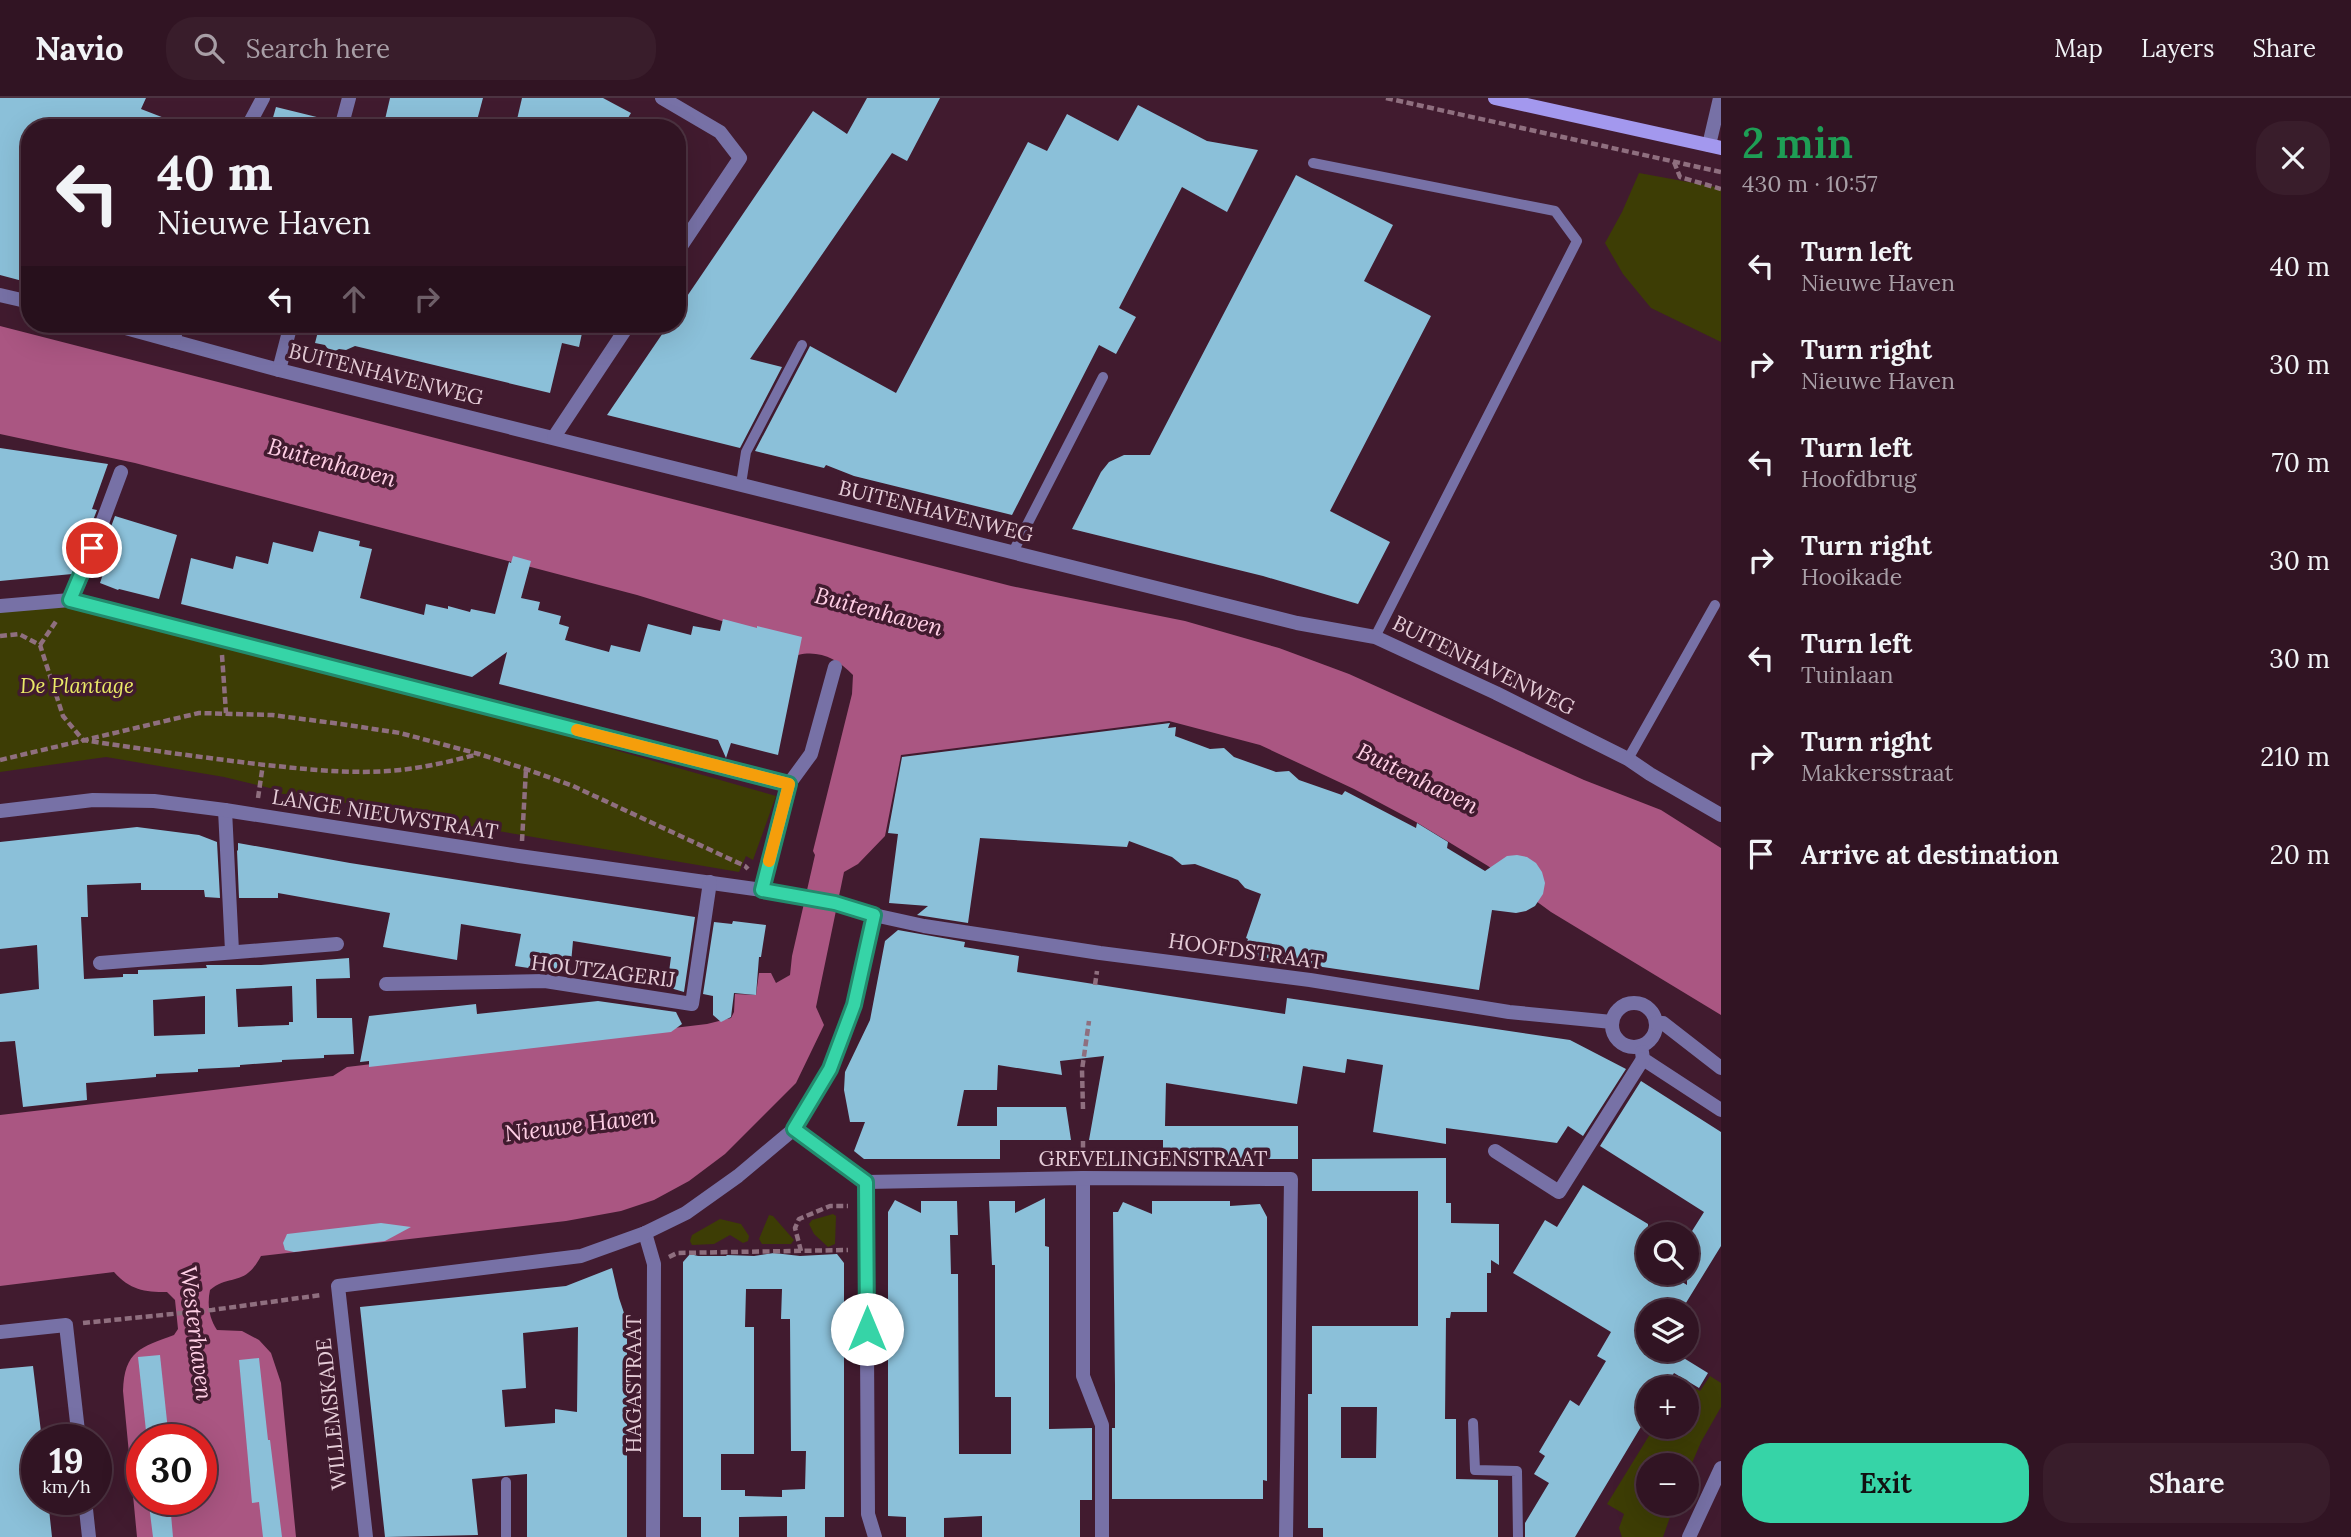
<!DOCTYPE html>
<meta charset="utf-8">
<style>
body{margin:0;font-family:Lora,serif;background:#391d2b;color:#f1f3f6;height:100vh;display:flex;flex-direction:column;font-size:26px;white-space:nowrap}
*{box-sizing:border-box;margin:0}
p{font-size:23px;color:#a89ea6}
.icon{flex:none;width:38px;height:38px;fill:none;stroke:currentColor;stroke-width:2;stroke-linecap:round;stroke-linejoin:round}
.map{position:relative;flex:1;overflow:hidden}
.sheet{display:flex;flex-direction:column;background:#311423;width:630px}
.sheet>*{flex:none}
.banner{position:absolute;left:21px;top:21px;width:665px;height:214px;border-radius:28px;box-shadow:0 7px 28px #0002,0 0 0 2px #4c3341;background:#311423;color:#f1f3f6;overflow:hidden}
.tools{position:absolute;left:1636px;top:1124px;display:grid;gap:14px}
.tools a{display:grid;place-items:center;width:63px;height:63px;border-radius:50%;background:#311423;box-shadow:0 7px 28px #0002,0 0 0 2px #4c3341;font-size:35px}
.speed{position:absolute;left:21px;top:1326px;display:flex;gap:14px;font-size:35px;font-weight:700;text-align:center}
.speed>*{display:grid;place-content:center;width:91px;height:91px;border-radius:50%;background:#311423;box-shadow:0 7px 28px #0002,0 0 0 2px #4c3341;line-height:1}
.speed small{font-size:18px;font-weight:400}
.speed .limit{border:10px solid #d22;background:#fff;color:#111}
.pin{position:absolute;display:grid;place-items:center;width:60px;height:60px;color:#fff;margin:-30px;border:4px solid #fff;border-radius:50%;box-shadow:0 2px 7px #0007}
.me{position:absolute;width:77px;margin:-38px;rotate:0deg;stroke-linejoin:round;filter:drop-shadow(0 0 5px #0008)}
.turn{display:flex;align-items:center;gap:24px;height:147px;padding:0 21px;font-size:32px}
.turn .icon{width:91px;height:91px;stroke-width:2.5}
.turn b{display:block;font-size:49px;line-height:60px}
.lanes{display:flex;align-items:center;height:66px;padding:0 21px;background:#0003;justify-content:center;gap:35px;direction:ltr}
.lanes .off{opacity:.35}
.round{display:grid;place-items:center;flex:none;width:74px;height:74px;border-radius:28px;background:#391d2b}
.overview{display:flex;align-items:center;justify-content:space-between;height:119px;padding:0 21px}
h1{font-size:42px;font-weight:600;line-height:52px;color:#1e9e55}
.action{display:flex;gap:14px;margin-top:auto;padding:14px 21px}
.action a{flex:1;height:80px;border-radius:28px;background:#36d4a7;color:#111;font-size:28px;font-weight:600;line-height:80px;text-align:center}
.action a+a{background:#391d2b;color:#f1f3f6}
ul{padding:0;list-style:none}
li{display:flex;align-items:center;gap:21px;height:98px;padding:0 21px}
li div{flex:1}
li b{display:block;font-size:26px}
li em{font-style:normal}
header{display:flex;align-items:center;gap:42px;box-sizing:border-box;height:98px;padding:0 35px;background:#311423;border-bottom:2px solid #4c3341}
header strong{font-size:33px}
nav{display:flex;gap:38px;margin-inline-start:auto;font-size:24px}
.search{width:490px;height:63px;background:#391d2b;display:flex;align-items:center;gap:18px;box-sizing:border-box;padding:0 24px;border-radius:28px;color:#a89ea6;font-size:26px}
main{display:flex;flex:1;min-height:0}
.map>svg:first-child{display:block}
.green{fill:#3d3d05}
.water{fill:#aa5682;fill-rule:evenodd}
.building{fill:#8bc0d9;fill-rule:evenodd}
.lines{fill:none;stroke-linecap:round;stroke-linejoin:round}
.path{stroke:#8f6f7f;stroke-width:4.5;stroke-dasharray:7 3.5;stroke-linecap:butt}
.lane{stroke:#7771a6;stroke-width:10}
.street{stroke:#7771a6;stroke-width:14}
.secondary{stroke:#a398ee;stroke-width:14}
.route-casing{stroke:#238a6d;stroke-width:18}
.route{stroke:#36d4a7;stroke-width:12}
.slow{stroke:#f59e0b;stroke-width:12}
.labels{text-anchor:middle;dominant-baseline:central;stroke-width:7;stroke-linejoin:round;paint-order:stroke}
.street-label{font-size:21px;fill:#e5ccd7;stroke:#411b2f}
.park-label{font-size:21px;font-style:italic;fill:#e9e967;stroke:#411b2f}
.water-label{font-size:23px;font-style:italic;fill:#ffcfe5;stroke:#411b2f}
</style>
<header>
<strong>Navio</strong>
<div class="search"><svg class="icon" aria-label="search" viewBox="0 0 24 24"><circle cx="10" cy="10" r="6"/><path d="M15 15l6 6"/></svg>Search here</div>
<nav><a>Map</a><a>Layers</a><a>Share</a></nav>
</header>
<main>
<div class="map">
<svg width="1721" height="1439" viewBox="0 0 1721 1439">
<rect width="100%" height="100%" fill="#411b2f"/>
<!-- green -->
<g class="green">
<path d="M1639 75 1721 90V244L1651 210 1623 176 1605 145 1622 114Z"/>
<path d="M63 506 517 624 776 698 753 762 746 758 739 774 480 730 330 702 277 695 278 692 224 679 106 659 0 674V513Z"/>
<path d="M833 1116 836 1118 835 1146 828 1149 814 1136 809 1126 812 1122Z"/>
<path d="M769 1117 773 1118 794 1142 791 1146H762L759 1141Z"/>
<path d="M720 1121 741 1126 749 1138 748 1143 743 1145 730 1137 714 1146 692 1147 690 1143 692 1137Z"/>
<path d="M1710 1278 1721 1285V1309L1701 1344 1687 1377V1367H1648V1405H1675L1663 1439H1622L1619 1430 1624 1416 1607 1406 1655 1328H1687V1290H1678L1682 1284 1700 1293Z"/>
</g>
<!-- water -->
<path class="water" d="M0 228 1011 488 1185 523 1279 550 1349 576 1584 682 1661 712 1721 750V917L1551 814 1488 768 1416 724 1354 691 1260 647 1169 623 901 657 885 738 858 766 844 774 816 909 824 927 796 985 725 1056 689 1083 654 1102 621 1113 566 1123 261 1158C244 1190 230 1175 210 1192 207 1206 209 1220 217 1232L242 1233 259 1242 271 1255 281 1285 296 1439H137L123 1293C124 1253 141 1249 174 1237L178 1231 175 1202 167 1194C144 1194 130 1192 114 1174L0 1188V1017L333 978 347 969 707 926 731 920 734 914 735 896 756 897 759 875H771L776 885 790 877 792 858 815 757 813 753 852 596 853 577C837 561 820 552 798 557L748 531 637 497 135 365 0 336ZM142 1342H201V1402H142Z"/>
<!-- building -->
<g class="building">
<path d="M0 0H146L141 11 185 28V30H30V185L0 177Z"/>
<path d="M390 0H483L475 30H383Z"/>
<path d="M522 0H603L631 15 622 30H515Z"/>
<path d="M867 0H940L907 63 892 55 750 261 782 269 740 350 607 317 669 226H677V213L813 13 847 36Z"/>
<path d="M1138 7 1207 43 1258 52 1227 114 1182 89 1119 210 1136 219 1116 256 1099 247 1012 417 854 378 826 367 824 370 755 353 810 248 896 295 1028 44 1047 53 1067 16 1118 43Z"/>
<path d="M276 9 333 23 332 30H270Z"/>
<path d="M1296 77 1393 127 1364 183 1431 218 1330 413 1390 444 1358 506 1263 478 1072 431 1101 374 1109 364 1124 357H1150Z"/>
<path d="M320 226H584L579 249 562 245 550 295 355 248 346 252 339 251 331 255 325 247 315 245Z"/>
<path d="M0 350 108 366 92 411 97 412 72 476 0 483Z"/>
<path d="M115 418 177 437 159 501 119 491 118 492 100 485 104 473 94 474Z"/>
<path d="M319 433 360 443 359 448 372 451 360 500 424 517 426 506 448 511V508L470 514 471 511 495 516 509 464 511 465 513 458 531 463 521 500 540 504 538 512 561 518 559 526 569 529 565 542 609 554 611 547 640 554 648 526 691 537 693 528 720 533 723 521 757 530V528L802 539 778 657 731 645 726 660 718 642 499 586 507 554 472 579 181 506 191 460 233 471 236 458 268 466 273 444 313 454Z"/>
<path d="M1170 625 1168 630 1176 629 1175 638 1210 651 1224 650 1234 659 1276 674 1289 673 1299 682 1342 697 1345 693 1416 730 1417 725 1448 744 1447 750 1485 773 1507 758 1517 757 1527 759 1536 765 1542 774 1545 785 1543 796 1535 808 1526 813 1516 815 1492 812 1479 892 1242 857 1248 841 1246 840 1261 796 1245 790 1238 782 1195 766 1182 767 1172 759 1129 743 1127 749 980 740 968 825 917 817 928 808 889 805 898 736 888 735 902 659Z"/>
<path d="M137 729 199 737 217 744 220 800 205 799 204 792H141V785L87 787 88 819H81L84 881 123 879V876H138V872L207 870 206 867H261L349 860 350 880 316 881 317 920H352L354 956 324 957V960L282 962V964L240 967V969L198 971V974L156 976V979L86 985 87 1002 23 1009 15 943 0 944V896L39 891 37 847 0 851V744ZM292 888 293 924H289V927L238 929 236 891ZM205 898V936L154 938 153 902Z"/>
<path d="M238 745 350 765 695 819 684 894 667 889 671 859 573 843 570 876 515 868 521 836 461 826 457 862 383 849 390 815 278 795V800H239L237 752 238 753Z"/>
<path d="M733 823 766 827 761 859H759L756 897 734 895 731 919 721 924 713 917V898L703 896 714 824 732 826Z"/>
<path d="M898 832 965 844 964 849 1019 858 1017 874 1285 916 1287 900 1570 942 1626 971 1583 1038 1568 1028 1557 1045 1446 1030V1046L1373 1034 1383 967 1347 961 1345 975 1303 968 1297 1006 1166 985 1165 1028H1298V1061H1163V1042H1089L1104 958 1060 963 1062 977 998 967 997 992H964L957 1028H997V1009H1066L1071 1042H1000V1061H864L854 1053 865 1024H850L844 992 845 974 870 922 885 843Z"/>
<path d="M598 903 676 914 682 926 671 934 369 969V963L360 964 369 918 476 906 477 916Z"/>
<path d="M1641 983 1721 1034V1148L1681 1213H1648V1251H1669L1708 1275 1699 1290 1674 1275 1665 1290H1648V1317L1575 1439H1525V1425L1549 1385 1534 1376 1545 1358 1539 1354 1570 1302 1579 1308 1606 1263 1597 1258 1611 1234 1513 1175 1545 1122 1557 1129 1583 1087 1648 1126V1174H1666L1687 1187V1141L1704 1114 1600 1048Z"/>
<path d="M1446 1060V1105H1451V1125L1499 1126V1167L1491 1162V1175H1487V1214H1451L1450 1220H1446L1445 1321H1456V1381L1498 1382V1439H1323V1430H1308V1296H1312V1228H1418V1093H1312V1061ZM1341 1309H1377L1376 1360H1341Z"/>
<path d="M1045 1100V1148L1049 1149V1331L1092 1330V1402H1080V1439H982V1418L944 1420V1439H906V1419L888 1418V1114L895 1102 921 1115V1103H957L958 1137H950L951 1176H958L959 1356H1011V1299H995V1167H992L989 1103H1015V1115Z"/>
<path d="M1152 1103H1230V1108L1260 1106 1267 1119V1383L1263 1382V1401H1112V1330H1115V1287L1113 1114H1118L1123 1104 1152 1116Z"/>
<path d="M381 1125 411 1129 385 1143 294 1154 285 1152 283 1145 287 1136Z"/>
<path d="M774 1155 800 1158 837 1156 844 1165V1419H825V1439H787V1418L739 1419V1439H701V1419H683V1164L690 1156 698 1158H727L726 1157 754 1158ZM746 1191H782L781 1221H790L791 1353H806L805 1391 782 1392V1399L745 1398V1392H721V1356H754V1229H745Z"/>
<path d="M612 1170 619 1200 626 1221 624 1222 627 1231V1439H527V1376L472 1381 478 1437 385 1439 360 1209 566 1188ZM578 1229 577 1314 555 1311V1325L505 1329 502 1292 526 1290 523 1235Z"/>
<path d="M160 1257 169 1342H147L138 1259Z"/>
<path d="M259 1260 268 1342H270L282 1439H263L259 1404 252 1405 239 1262Z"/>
<path d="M33 1268 42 1342H37V1402H48L52 1439H0V1271Z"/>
<path d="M170 1405 173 1439H153L149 1407Z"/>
</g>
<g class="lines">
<!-- path -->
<g class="path">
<path d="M1386 0 1721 74"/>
<path d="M1674 64 1680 79 1721 91"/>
<path d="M0 538 19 536 40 547 63 618 83 642C141 651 199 659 257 666 304 671 353 677 400 672 427 669 453 663 478 656"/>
<path d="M40 547 57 522"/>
<path d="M222 557 226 615"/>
<path d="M0 662 199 615 272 617 341 626 400 635 479 656 526 671 573 688 745 768 748 771"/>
<path d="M258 700 263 666"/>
<path d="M522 743 526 671"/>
<path d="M1095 887 1097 873"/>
<path d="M1083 1011 1082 972 1089 923"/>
<path d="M1083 1043V1063"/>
<path d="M801 1153 795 1130 799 1121 830 1108H848"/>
<path d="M669 1159 677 1155 848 1152"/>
<path d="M83 1225 212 1212 321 1197"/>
</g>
<!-- lane -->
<g class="lane">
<path d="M1313 65 1555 113 1577 143 1375 539"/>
<path d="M741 386 746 354 802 247"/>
<path d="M1013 454 1103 279"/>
<path d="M1628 661 1715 507"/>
<path d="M1473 1325 1475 1372 1517 1373 1518 1439"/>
<path d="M506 1384V1439"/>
</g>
<!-- street -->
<g class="street">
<path d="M662 0 720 34 740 60 677 154"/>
<path d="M247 30 263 0"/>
<path d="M341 30 349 0"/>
<path d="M1709 47 1720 0"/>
<path d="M0 197 30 204"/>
<path d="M111 226 279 272 1297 525 1375 539 1496 595 1628 661 1650 676 1721 717"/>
<path d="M173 243 178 226"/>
<path d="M279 272 291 226"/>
<path d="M554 339 629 226"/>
<path d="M70 502 83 476 121 374"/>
<path d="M0 508 70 502 789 686"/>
<path d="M225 712 232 853"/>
<path d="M0 713 93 702 154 703 225 712 519 758 762 792 835 805 874 817 924 828 1100 855 1310 882 1509 914 1612 924"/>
<path d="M762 792 789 686 811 656 835 569"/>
<path d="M100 865 337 846"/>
<path d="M386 886 545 883 692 906 710 784"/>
<circle cx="1634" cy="927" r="22"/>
<path d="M1656 925H1663L1721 970"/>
<path d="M1642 954 1643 961 1721 1012"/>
<path d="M794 1031 866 1084"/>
<path d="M1495 1053 1559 1094 1643 961"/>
<path d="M1083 1080V1278L1102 1327V1439"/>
<path d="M866 1084 1083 1080 1291 1081 1286 1439"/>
<path d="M866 1084 868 1416 875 1439"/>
<path d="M645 1135 654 1166 653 1439"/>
<path d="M0 1234 66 1227 79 1342"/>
<path d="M85 1402 89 1439"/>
<path d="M366 1439 338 1188 581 1158 645 1135 686 1115 738 1078 794 1031 830 971 854 907 874 817"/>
<path d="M1689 1439 1721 1370"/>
</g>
<!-- secondary -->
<path class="secondary" d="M1495 0 1721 50"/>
</g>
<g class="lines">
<defs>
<path id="route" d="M92 450 70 502 789 686 762 792 835 805 874 817 854 907 830 971 794 1031 866 1084 867 1231"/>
</defs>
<!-- route casing -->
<use href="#route" class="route-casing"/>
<!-- route -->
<use href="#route" class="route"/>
<!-- slow -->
<path class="slow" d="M577 632 789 686 769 763"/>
</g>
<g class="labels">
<!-- street labels -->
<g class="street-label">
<text transform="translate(386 276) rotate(14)">BUITENHAVENWEG</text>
<text transform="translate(936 413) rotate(14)">BUITENHAVENWEG</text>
<text transform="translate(1484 567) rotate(26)">BUITENHAVENWEG</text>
<text transform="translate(385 716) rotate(9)">LANGE NIEUWSTRAAT</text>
<text transform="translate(1246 853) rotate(8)">HOOFDSTRAAT</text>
<text transform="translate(603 873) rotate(7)">HOUTZAGERIJ</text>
<text x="1153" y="1060">GREVELINGENSTRAAT</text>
<text transform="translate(633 1286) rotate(-90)">HAGASTRAAT</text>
<text transform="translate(331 1316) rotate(-96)">WILLEMSKADE</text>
</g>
<!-- park labels -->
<g class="park-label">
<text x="77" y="587">De Plantage</text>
</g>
<!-- water labels -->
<g class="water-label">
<text transform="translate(332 364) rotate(15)">Buitenhaven</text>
<text transform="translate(879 513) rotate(15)">Buitenhaven</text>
<text transform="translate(1418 680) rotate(26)">Buitenhaven</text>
<text transform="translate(580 1026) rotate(-7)">Nieuwe Haven</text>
<text transform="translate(197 1235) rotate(83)">Westerhaven</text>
</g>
</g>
</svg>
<div class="tools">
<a><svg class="icon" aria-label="search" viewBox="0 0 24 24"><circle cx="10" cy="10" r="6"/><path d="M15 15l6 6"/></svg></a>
<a><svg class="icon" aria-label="layers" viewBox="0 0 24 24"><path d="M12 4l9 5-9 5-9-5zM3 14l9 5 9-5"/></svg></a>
<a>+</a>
<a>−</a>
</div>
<div class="speed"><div>19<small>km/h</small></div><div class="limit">30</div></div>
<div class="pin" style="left:92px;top:450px;background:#d93025"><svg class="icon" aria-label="arrive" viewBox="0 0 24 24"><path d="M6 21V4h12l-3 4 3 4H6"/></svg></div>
<svg class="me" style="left:867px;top:1231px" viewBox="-20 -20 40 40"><circle r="19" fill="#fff"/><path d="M0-13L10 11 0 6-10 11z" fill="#36d4a7"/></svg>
<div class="banner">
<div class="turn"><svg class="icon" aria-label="left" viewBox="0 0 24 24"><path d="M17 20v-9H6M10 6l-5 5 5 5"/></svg><div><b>40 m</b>Nieuwe Haven</div></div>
<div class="lanes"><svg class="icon" aria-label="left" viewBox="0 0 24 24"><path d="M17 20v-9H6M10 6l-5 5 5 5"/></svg><svg class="icon off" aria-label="ahead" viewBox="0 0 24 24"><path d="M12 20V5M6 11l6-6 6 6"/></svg><svg class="icon off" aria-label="right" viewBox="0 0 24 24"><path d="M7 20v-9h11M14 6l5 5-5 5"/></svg></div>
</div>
</div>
<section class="sheet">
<div class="overview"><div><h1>2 min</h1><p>430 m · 10:57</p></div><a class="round"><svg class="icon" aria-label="close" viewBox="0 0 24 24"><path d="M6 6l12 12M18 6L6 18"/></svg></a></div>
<ul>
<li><svg class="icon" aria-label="left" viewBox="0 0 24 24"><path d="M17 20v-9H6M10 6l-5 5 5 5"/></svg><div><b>Turn left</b><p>Nieuwe Haven</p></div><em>40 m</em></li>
<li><svg class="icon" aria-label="right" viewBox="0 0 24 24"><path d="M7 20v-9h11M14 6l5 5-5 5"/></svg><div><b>Turn right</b><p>Nieuwe Haven</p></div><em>30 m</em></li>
<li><svg class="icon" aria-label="left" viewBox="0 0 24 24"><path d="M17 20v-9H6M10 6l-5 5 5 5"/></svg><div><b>Turn left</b><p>Hoofdbrug</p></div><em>70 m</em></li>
<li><svg class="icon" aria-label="right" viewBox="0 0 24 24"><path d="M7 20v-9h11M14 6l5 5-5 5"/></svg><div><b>Turn right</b><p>Hooikade</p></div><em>30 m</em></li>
<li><svg class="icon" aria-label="left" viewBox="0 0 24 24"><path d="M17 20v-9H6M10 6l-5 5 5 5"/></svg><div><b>Turn left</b><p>Tuinlaan</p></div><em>30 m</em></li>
<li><svg class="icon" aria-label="right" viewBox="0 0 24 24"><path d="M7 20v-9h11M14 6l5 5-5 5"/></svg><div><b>Turn right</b><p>Makkersstraat</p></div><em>210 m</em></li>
<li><svg class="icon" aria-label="arrive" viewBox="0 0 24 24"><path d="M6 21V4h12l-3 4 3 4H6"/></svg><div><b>Arrive at destination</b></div><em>20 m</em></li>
</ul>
<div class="action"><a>Exit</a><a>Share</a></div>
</section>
</main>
